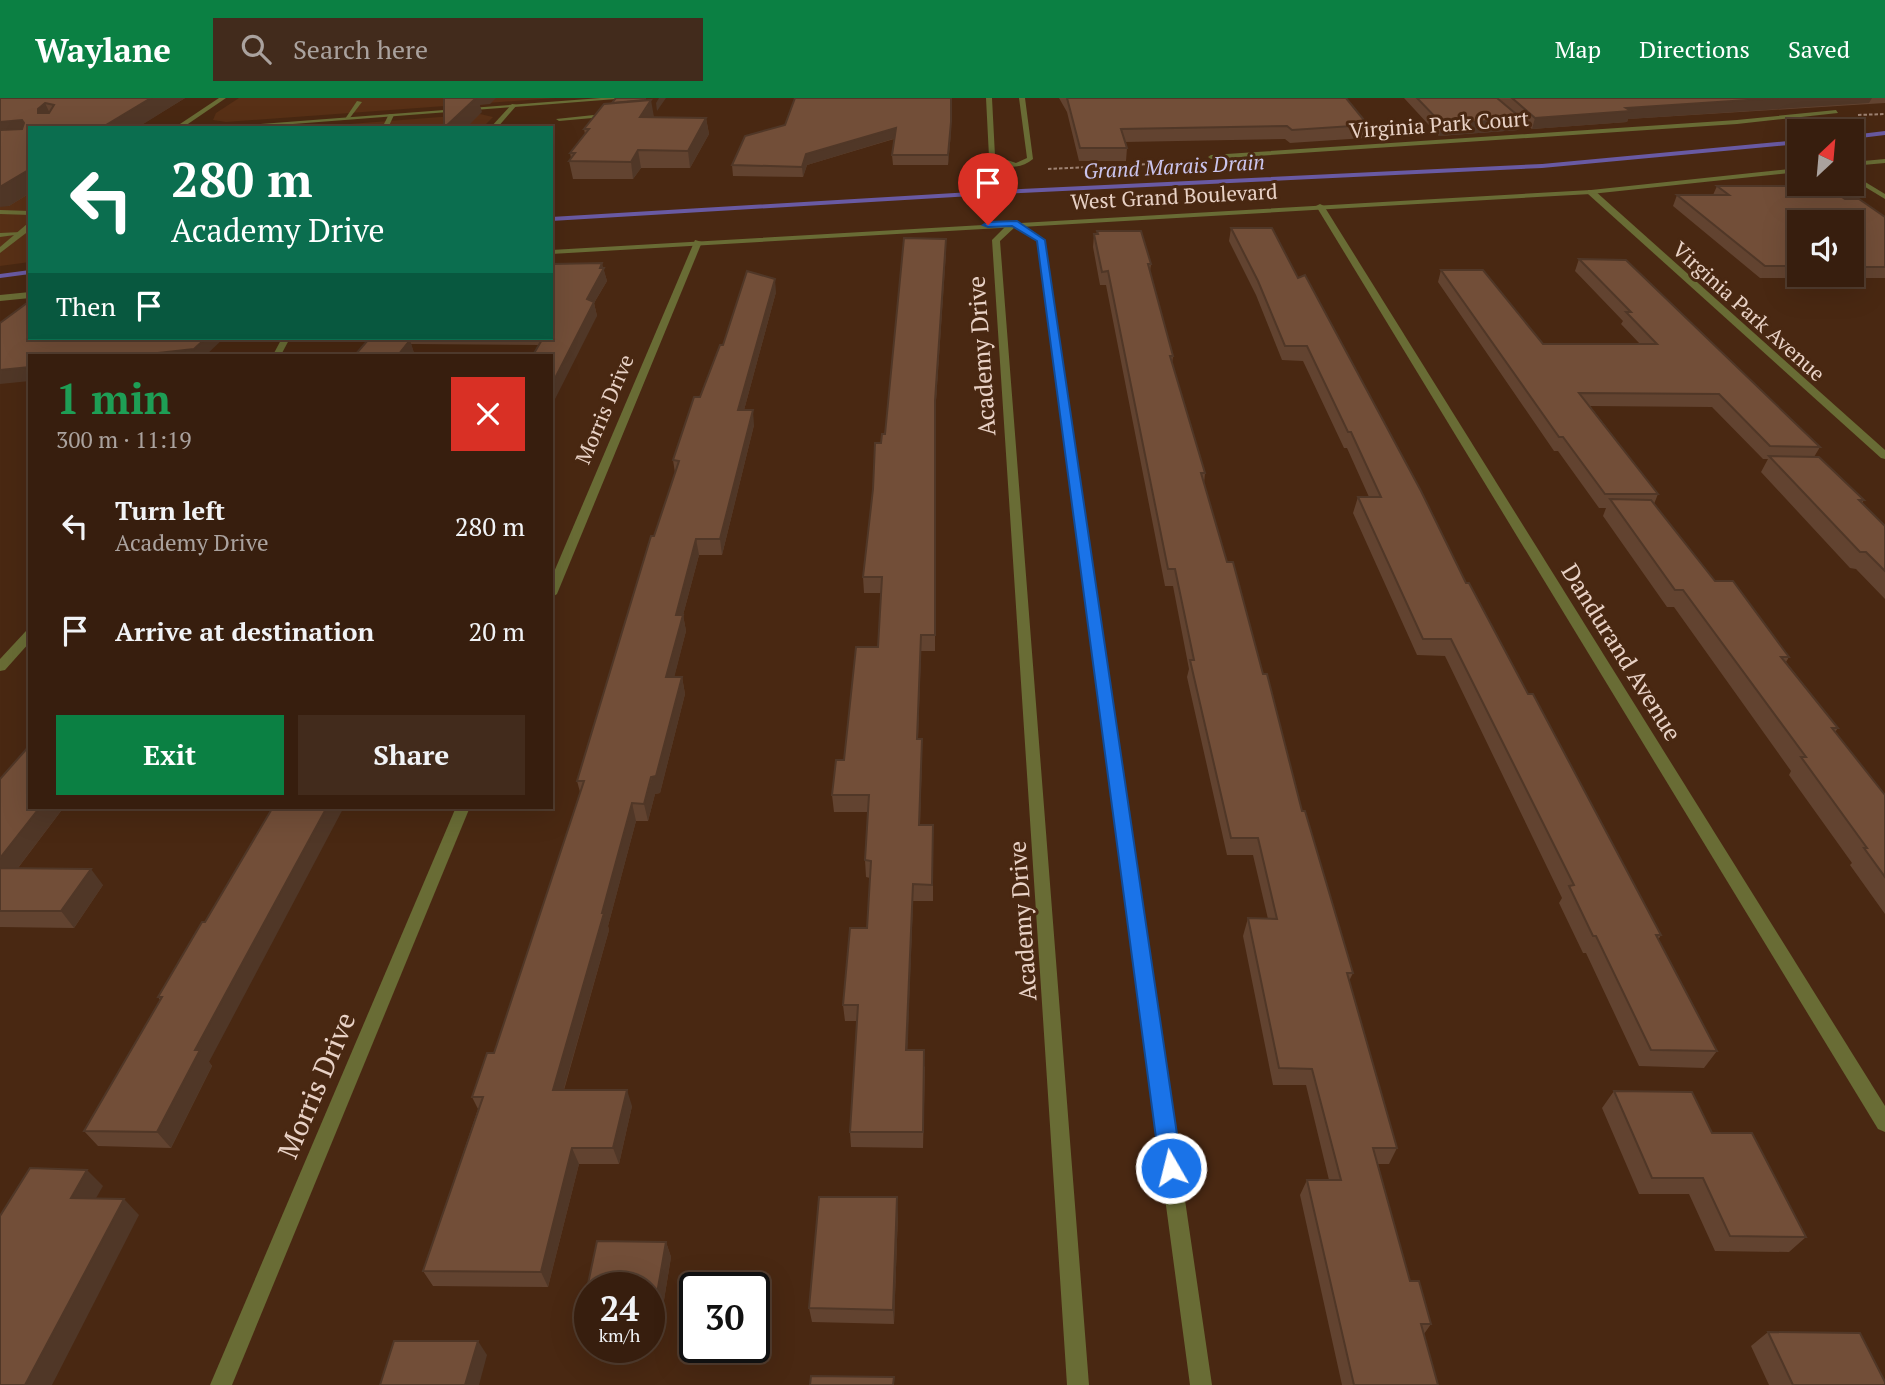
<!DOCTYPE html>
<meta charset="utf-8">
<style>
body{margin:0;font-family:"PT Serif",serif;background:#422b1c;color:#f1f3f6;height:100vh;display:flex;flex-direction:column;font-size:26px;white-space:nowrap}
*{box-sizing:border-box;margin:0}
p{font-size:23px;color:#aaa29e}
.icon{flex:none;width:38px;height:38px;fill:none;stroke:currentColor;stroke-width:2;stroke-linecap:round;stroke-linejoin:round}
.map{position:relative;flex:1;overflow:hidden}
.sheet{position:absolute;left:28px;top:256px;width:525px;height:455px;display:flex;flex-direction:column;background:#371e0e;border-radius:0px;box-shadow:0 7px 28px #0002,0 0 0 2px #513c2e}
.sheet>*{flex:none}
.top-card{position:absolute;left:28px;top:28px;width:525px;height:214px;border-radius:0px;box-shadow:0 7px 28px #0002,0 0 0 2px #513c2e;background:#0b6e4f;color:#fff;overflow:hidden}
.needle{width:46px;rotate:26deg}
.controls{position:absolute;left:1787px;top:21px;display:grid;gap:14px}
.controls a{display:grid;place-items:center;width:77px;height:77px;border-radius:0px;background:#371e0e;box-shadow:0 7px 28px #0002,0 0 0 2px #513c2e;font-size:35px}
.speed{position:absolute;left:574px;top:1174px;display:flex;gap:14px;font-size:35px;font-weight:700;text-align:center}
.speed>*{display:grid;place-content:center;width:91px;height:91px;border-radius:50%;background:#371e0e;box-shadow:0 7px 28px #0002,0 0 0 2px #513c2e;line-height:1}
.speed small{font-size:18px;font-weight:400}
.speed .limit{border:4px solid #111;border-radius:10px;background:#fff;color:#111}
.pin{position:absolute;display:grid;place-items:center;width:60px;height:60px;color:#fff;margin:-72px -30px;border-radius:50% 50% 50% 0;rotate:-45deg;box-shadow:0 0 7px #0007}
.pin .icon{rotate:45deg}
.me{position:absolute;width:77px;margin:-38px;rotate:352deg;stroke-linejoin:round;filter:drop-shadow(0 0 5px #0008)}
.turn{display:flex;align-items:center;gap:24px;height:147px;padding:0 28px;font-size:32px}
.turn .icon{width:91px;height:91px;stroke-width:2.5}
.turn b{display:block;font-size:49px;line-height:60px}
.then{display:flex;align-items:center;height:66px;padding:0 28px;background:#0003;gap:14px;font-size:26px}
.round{display:grid;place-items:center;flex:none;width:74px;height:74px;border-radius:0px;background:#422b1c}
.headline{display:flex;align-items:center;justify-content:space-between;height:119px;padding:0 28px}
h1{font-size:42px;font-weight:700;line-height:52px;color:#1e9e55}
.cta{display:flex;gap:14px;margin-top:auto;padding:14px 28px}
.cta a{flex:1;height:80px;border-radius:0px;background:#0b8043;color:#fff;font-size:28px;font-weight:700;line-height:80px;text-align:center}
.cta a+a{background:#422b1c;color:#f1f3f6}
ul{padding:0;list-style:none}
li{display:flex;align-items:center;gap:21px;height:105px;padding:0 28px}
li div{flex:1}
li b{display:block;font-size:26px}
li em{font-style:normal}
header{display:flex;align-items:center;gap:42px;box-sizing:border-box;height:98px;padding:0 35px;background:#0b8043;color:#fff}
header strong{font-size:33px}
nav{display:flex;gap:38px;margin-inline-start:auto;font-size:24px}
.search{width:490px;height:63px;background:#422b1c;display:flex;align-items:center;gap:18px;box-sizing:border-box;padding:0 24px;border-radius:0px;color:#aaa29e;font-size:26px}
.map>svg:first-child{display:block}
.built{fill:#583016}
.lines{fill:none;stroke-linecap:round;stroke-linejoin:round}
.stream{fill:#695aa3;fill-rule:evenodd}
.path{stroke:#9e8272;stroke-width:2;stroke-dasharray:3.5 2;stroke-linecap:butt}
.service{fill:#696c35;fill-rule:evenodd}
.minor{fill:#696c35;fill-rule:evenodd}
.tertiary{fill:#696c35;fill-rule:evenodd}
.wall{fill:#624330;fill-rule:evenodd}
.shaded-wall{fill:#503727}
.building{fill:#724e38;stroke:#503727;stroke-width:2;fill-rule:evenodd}
.route{fill:#1a73e8;stroke:#114b97;stroke-width:2}
.labels{text-anchor:middle;dominant-baseline:central;stroke-width:6;stroke-linejoin:round;paint-order:stroke}
.far-street-label{font-size:21px;fill:#e9d2c6;stroke:#492812}
.far-water-label{font-size:21px;font-style:italic;fill:#cbc5ee;stroke:#492812}
.street-label{font-size:24px;fill:#e9d2c6;stroke:#492812}
.near-street-label{font-size:28px;fill:#e9d2c6;stroke:#492812}
</style>
<header>
<strong>Waylane</strong>
<div class="search"><svg class="icon" aria-label="search" viewBox="0 0 24 24"><circle cx="10" cy="10" r="6"/><path d="M15 15l6 6"/></svg>Search here</div>
<nav><a>Map</a><a>Directions</a><a>Saved</a></nav>
</header>
<div class="map">
<svg width="1885" height="1287" viewBox="0 0 1885 1287">
<rect width="100%" height="100%" fill="#492812"/>
<!-- built -->
<g class="built">
<path d="M239 0H556L226 24 213 22 216 15Z"/>
<path d="M480 16 493 19 482 30H297Z"/>
<path d="M30 50V164L0 168V52Z"/>
</g>
<g class="lines">
<!-- stream -->
<g class="stream">
<path d="M1885 33V37L1852 41V37Z"/>
<path d="M1799 42V46L1542 70 1021 95 551 123V119L1021 91 1542 66Z"/>
<path d="M30 172V176L0 180V176Z"/>
</g>
<!-- path -->
<g class="path">
<path d="M1858 17 1885 16"/>
<path d="M1048 71 1190 64"/>
</g>
<!-- service -->
<g class="service">
<path d="M357 3 362 4 349 21H345Z"/>
<path d="M613 15 615 18 559 23 556 21Z"/>
<path d="M389 16 394 17 388 30H382Z"/>
<path d="M0 112 30 113V117L0 116Z"/>
<path d="M21 134 22 136 0 139V135Z"/>
</g>
<!-- minor -->
<g class="minor">
<path d="M986 0H992L995 58 1016 65 1027 60 1019 0H1025L1033 61C1019 73 1003 70 989 59Z"/>
<path d="M512 6 517 7 497 30H490Z"/>
<path d="M1836 12 1838 15 1737 26 1211 61 1208 59 1211 57 1737 22Z"/>
<path d="M1852 76 1885 96V101L1852 81Z"/>
<path d="M1588 92H1594L1885 352V361L1881 360 1588 96Z"/>
<path d="M1320 106 1324 108 1885 1008V1034L1878 1031 1316 108Z"/>
<path d="M1011 123H1017L1045 142 1212 1287H1190L1037 143 1015 129 1000 143 1089 1287H1067L992 142Z"/>
<path d="M695 142 702 144 557 496 551 500V481Z"/>
<path d="M282 240H290L281 257H273Z"/>
<path d="M30 532V544L5 572 0 573V561L26 533Z"/>
<path d="M456 709H470L232 1287H210Z"/>
</g>
<!-- tertiary -->
<g class="tertiary">
<path d="M219 0H226L182 30H174Z"/>
<path d="M601 0H629L242 30H209Z"/>
<path d="M1885 61V65L1852 68V64Z"/>
<path d="M1799 70V74L1591 96 551 156V152L1591 92Z"/>
<path d="M27 126H30V132L0 155V149Z"/>
<path d="M30 194V200L0 203V197Z"/>
</g>
</g>
<!-- wall -->
<g class="wall">
<path d="M0 0H185L9 108Z"/>
<path d="M1059 0H1346L1368 27 1365 40 1290 45 1285 41 1125 44 1127 50 1126 63H1079L1067 14Z"/>
<path d="M1404 0H1885V5L1628 21 1627 24 1532 31 1521 22 1518 32 1439 38Z"/>
<path d="M646 3 654 19 706 20 709 36 690 70H641L633 81H573L569 63 571 60 570 55 585 36 584 31Z"/>
<path d="M785 27 951 34 948 67H893L892 57 894 41 807 67 803 79 733 78 732 67Z"/>
<path d="M1717 88 1885 119V180H1760L1673 108 1677 97H1713ZM1799 124H1852V177H1799Z"/>
<path d="M1231 130 1298 180 1661 837 1658 842 1717 953 1704 970 1639 968 1586 855H1583L1559 805 1562 800 1445 558 1417 557 1353 415 1358 399H1369L1347 350H1344L1303 263 1282 262 1256 197 1229 143Z"/>
<path d="M1097 133 1151 166 1150 173 1173 258 1172 266 1205 375 1204 386 1227 464 1263 576 1302 713 1353 875 1349 883 1397 1050 1389 1066H1378L1410 1183 1431 1226 1424 1236 1438 1287H1342L1300 1097 1307 1082H1329L1306 987H1273L1243 838 1248 820 1268 821 1253 757H1227L1187 579 1189 571 1173 488H1165L1106 187H1100L1093 149 1094 136H1097Z"/>
<path d="M946 154 935 318V553H921L918 641 922 658 920 727H933V803H913L907 952 925 969 923 1050 851 1049 850 1034 857 923H845L843 907 867 830 870 780 866 779 865 762 868 714H834L832 697 844 662 878 549 881 495H864L863 479 881 345Z"/>
<path d="M1579 161 1820 349 1814 359 1864 402 1862 405 1885 428V501L1856 471 1850 470 1761 374 1768 361H1763L1712 309 1590 308 1658 396 1654 406 1715 483 1789 559 1786 564 1838 630 1835 634 1885 697V816L1850 767 1852 765 1789 677 1791 673 1674 509H1667L1603 418 1606 410H1599L1558 353H1554L1438 184 1441 172 1543 246H1640L1621 226 1623 223 1575 173Z"/>
<path d="M603 170 607 183 594 205 597 218 539 247 411 246 414 255 383 242 382 240H551Z"/>
<path d="M776 194 744 312 754 327 722 457H699L683 517 686 533 674 579H682L685 596 660 695 655 696 648 723H636L608 828 609 832 564 992 632 1008 619 1066H579L548 1189 433 1188 423 1173 478 1011 472 999 494 955 580 694 577 683 654 438 675 375 673 362 723 247Z"/>
<path d="M0 681 64 709 18 770 103 787 74 830 0 829Z"/>
<path d="M202 824 209 964 212 968 171 1050 98 1048 84 1033 160 902 158 899Z"/>
<path d="M1614 993 1712 1035 1806 1139 1789 1154 1715 1153 1689 1096H1639L1602 1010Z"/>
<path d="M898 1115 894 1226 812 1224 809 1210Z"/>
<path d="M597 1143 666 1144 671 1159 658 1239H649V1190H590V1238H588L580 1224Z"/>
<path d="M1768 1234 1885 1287H1769L1751 1248Z"/>
</g>
<!-- shaded-wall -->
<g class="shaded-wall">
<path d="M151 0H185L137 30H101Z"/>
<path d="M446 0H496L490 6 480 7 482 14 466 30H444Z"/>
<path d="M659 0H666L657 13 656 5Z"/>
<path d="M1778 0H1872L1869 5 1628 21 1627 24 1532 31 1535 20 1626 10Z"/>
<path d="M651 2 654 19H640L647 10Z"/>
<path d="M45 5 53 22 38 15V11Z"/>
<path d="M706 20 709 36 690 70 688 53Z"/>
<path d="M1522 21 1518 32 1439 38 1442 26Z"/>
<path d="M22 22 30 39 0 41V24Z"/>
<path d="M951 24V34L948 67V57Z"/>
<path d="M896 30V40L807 67 803 79 802 69 806 56Z"/>
<path d="M638 52 641 70 633 81 631 64Z"/>
<path d="M30 71V95L9 108 0 109V89Z"/>
<path d="M946 141 935 318V553V303Z"/>
<path d="M602 165 607 183 594 205 597 218 551 309V288Z"/>
<path d="M775 181 776 194 740 327 738 312Z"/>
<path d="M206 240H224L206 257H140Z"/>
<path d="M410 242 414 255 412 257H398Z"/>
<path d="M30 269V283L0 286V272Z"/>
<path d="M753 312 754 327 722 457 720 441Z"/>
<path d="M696 441 699 457 683 517 686 533 670 596 666 579 676 517Z"/>
<path d="M921 537V553L917 658V641Z"/>
<path d="M682 579 685 596 660 695 655 696 648 723 644 706Z"/>
<path d="M922 641V658L919 744V727Z"/>
<path d="M632 705 636 723 608 828 609 832 559 1008 553 992Z"/>
<path d="M40 709H64L5 787 0 780V760Z"/>
<path d="M327 709H344L209 964 212 968 171 1050 157 1034 195 952Z"/>
<path d="M91 771 103 787 74 830 61 813Z"/>
<path d="M913 786V803L907 969 906 952Z"/>
<path d="M627 992 632 1008 619 1066 613 1050Z"/>
<path d="M572 1050 579 1066 548 1189 541 1174Z"/>
<path d="M87 1072 103 1088 87 1116 71 1100Z"/>
<path d="M897 1099 898 1115 894 1226 893 1212Z"/>
<path d="M124 1101 139 1117 52 1287H25Z"/>
<path d="M666 1144 671 1159 658 1239 652 1224Z"/>
<path d="M478 1243 487 1257 479 1287H465Z"/>
</g>
<!-- building -->
<g class="building">
<path d="M0 0H151L101 30H30V71L0 89V32L22 31 24 25 22 22 0 24ZM45 5 54 7 49 15H38V11Z"/>
<path d="M444 0H476L444 30H222L225 28H444Z"/>
<path d="M616 0H645V2L612 5Z"/>
<path d="M795 0H951V24L948 57H892L896 30 806 56 802 69 732 67 745 38 785 27Z"/>
<path d="M1067 0H1346L1368 27 1292 32 1287 28 1121 31 1127 50H1080Z"/>
<path d="M1417 0H1497L1522 21 1442 26Z"/>
<path d="M1512 0H1778L1626 10 1631 13 1535 20Z"/>
<path d="M651 2 640 19 706 20 688 53 638 52 631 64 569 63 575 55H570L589 31H584L604 6Z"/>
<path d="M1717 88H1825L1845 101H1859L1885 119V169H1852V124H1799V168H1765L1677 97H1729Z"/>
<path d="M1231 130H1272L1298 180 1305 177 1421 393 1466 485H1469L1528 596H1533L1661 837H1656L1717 953 1651 952 1596 838H1593L1569 788 1574 787 1451 541H1423L1358 399H1381L1351 334H1348L1307 248H1285L1258 183Z"/>
<path d="M1097 133H1141L1151 166H1148L1173 258H1170L1205 375H1201L1227 464H1233L1263 576H1267L1302 713H1305L1353 875H1347L1397 1050H1373L1410 1183H1419L1431 1226H1421L1438 1287H1354L1307 1082H1341L1312 971 1279 970 1248 820 1277 821 1258 740H1231L1190 562H1194L1175 471H1168L1108 173 1102 174 1094 136H1098Z"/>
<path d="M904 140 946 141 935 303V537H921L917 641H922L919 727H933L932 787 913 786 906 952H924L923 1034H850L858 907H843L850 830H867L871 763 865 762 869 697H832L836 662H844L856 549H878L882 479H863L873 391 875 345H881L882 336H885Z"/>
<path d="M1579 161 1626 162 1820 349 1770 348 1719 296 1579 295 1658 396H1605L1563 339H1559L1441 172H1483L1543 246H1657L1626 214H1631Z"/>
<path d="M602 165 600 170H604L587 201 594 204 551 288V257H533L543 240H551V166Z"/>
<path d="M747 173 775 181 738 312H753L720 441H696L676 517H683L666 579H682L656 678 651 679 644 706 632 705 602 815H604L553 992H627L613 1050H572L541 1174 423 1173 483 999H472L487 955H494L584 683H577L651 438H654L679 363 673 362 694 299H700L720 247H723Z"/>
<path d="M27 205H30V240H206L194 251 140 257H30V269L0 272V225Z"/>
<path d="M368 242H410L398 257H355Z"/>
<path d="M1769 358 1819 359 1864 402H1859L1885 428V473L1866 454H1860Z"/>
<path d="M1610 401 1651 402 1715 483H1733L1789 559H1781L1838 630H1832L1885 697V779L1864 750H1867L1801 659H1806L1683 492H1675Z"/>
<path d="M30 647V709H40L0 760V681Z"/>
<path d="M273 709H327L195 952H200L157 1034 84 1033 162 899H158L202 824H205Z"/>
<path d="M0 770 91 771 61 813H0Z"/>
<path d="M1614 993 1692 994 1712 1035H1752L1806 1139 1730 1138 1703 1080H1652Z"/>
<path d="M30 1070 87 1072 71 1100 124 1101 25 1287H0V1118Z"/>
<path d="M819 1099H897L893 1212 809 1210Z"/>
<path d="M597 1143 666 1144 652 1224H649V1190H590V1224H580Z"/>
<path d="M1768 1234 1860 1235 1885 1284V1287H1793Z"/>
<path d="M394 1243H478L465 1287H380Z"/>
<path d="M811 1278 894 1279 893 1287H810Z"/>
</g>
<!-- route -->
<path class="route" d="M1017 123 1045 142 1182 1070 1179 1078 1171 1081 1163 1078 1160 1070 1037 143 1012 128 988 129 983 127 988 124Z"/>
<g class="labels">
<!-- far-street labels -->
<g class="far-street-label">
<text transform="translate(1439 26) rotate(-4)">Virginia Park Court</text>
<text transform="translate(1174 98) rotate(-3)">West Grand Boulevard</text>
<text transform="translate(1749 213) rotate(42)">Virginia Park Avenue</text>
<text transform="translate(604 311) rotate(-67)">Morris Drive</text>
</g>
<!-- far-water labels -->
<g class="far-water-label">
<text transform="translate(1174 68) rotate(-3)">Grand Marais Drain</text>
</g>
<!-- street labels -->
<g class="street-label">
<text transform="translate(981 258) rotate(-94)">Academy Drive</text>
<text transform="translate(1622 554) rotate(58)">Dandurand Avenue</text>
<text transform="translate(1022 823) rotate(-94)">Academy Drive</text>
</g>
<!-- near-street labels -->
<g class="near-street-label">
<text transform="translate(316 987) rotate(-67)">Morris Drive</text>
</g>
</g>
</svg>
<div class="controls">
<a><svg class="needle" viewBox="-14 -14 28 28"><path d="M0-13l5 13h-10z" fill="#e53935"/><path d="M0 13l5-13h-10z" fill="#aaa29e"/></svg></a>
<a><svg class="icon" aria-label="sound" viewBox="0 0 24 24"><path d="M4 9h4l5-4v14l-5-4H4zM17 9q2 3 0 6"/></svg></a>
</div>
<div class="speed"><div>24<small>km/h</small></div><div class="limit">30</div></div>
<div class="pin" style="left:988px;top:127px;background:#d93025"><svg class="icon" aria-label="arrive" viewBox="0 0 24 24"><path d="M6 21V4h12l-3 4 3 4H6"/></svg></div>
<svg class="me" style="left:1171px;top:1070px" viewBox="-20 -20 40 40"><circle r="17" fill="#1a73e8" stroke="#fff" stroke-width="3"/><path d="M0-11L8 9 0 5-8 9z" fill="#fff"/></svg>
<div class="top-card">
<div class="turn"><svg class="icon" aria-label="left" viewBox="0 0 24 24"><path d="M17 20v-9H6M10 6l-5 5 5 5"/></svg><div><b>280 m</b>Academy Drive</div></div>
<div class="then">Then<svg class="icon" aria-label="arrive" viewBox="0 0 24 24"><path d="M6 21V4h12l-3 4 3 4H6"/></svg></div>
</div>
<section class="sheet">
<div class="headline"><div><h1>1 min</h1><p>300 m · 11:19</p></div><a class="round" style="background:#d93025;color:#fff"><svg class="icon" aria-label="close" viewBox="0 0 24 24"><path d="M6 6l12 12M18 6L6 18"/></svg></a></div>
<ul>
<li><svg class="icon" aria-label="left" viewBox="0 0 24 24"><path d="M17 20v-9H6M10 6l-5 5 5 5"/></svg><div><b>Turn left</b><p>Academy Drive</p></div><em>280 m</em></li>
<li><svg class="icon" aria-label="arrive" viewBox="0 0 24 24"><path d="M6 21V4h12l-3 4 3 4H6"/></svg><div><b>Arrive at destination</b></div><em>20 m</em></li>
</ul>
<div class="cta"><a>Exit</a><a>Share</a></div>
</section>
</div>
